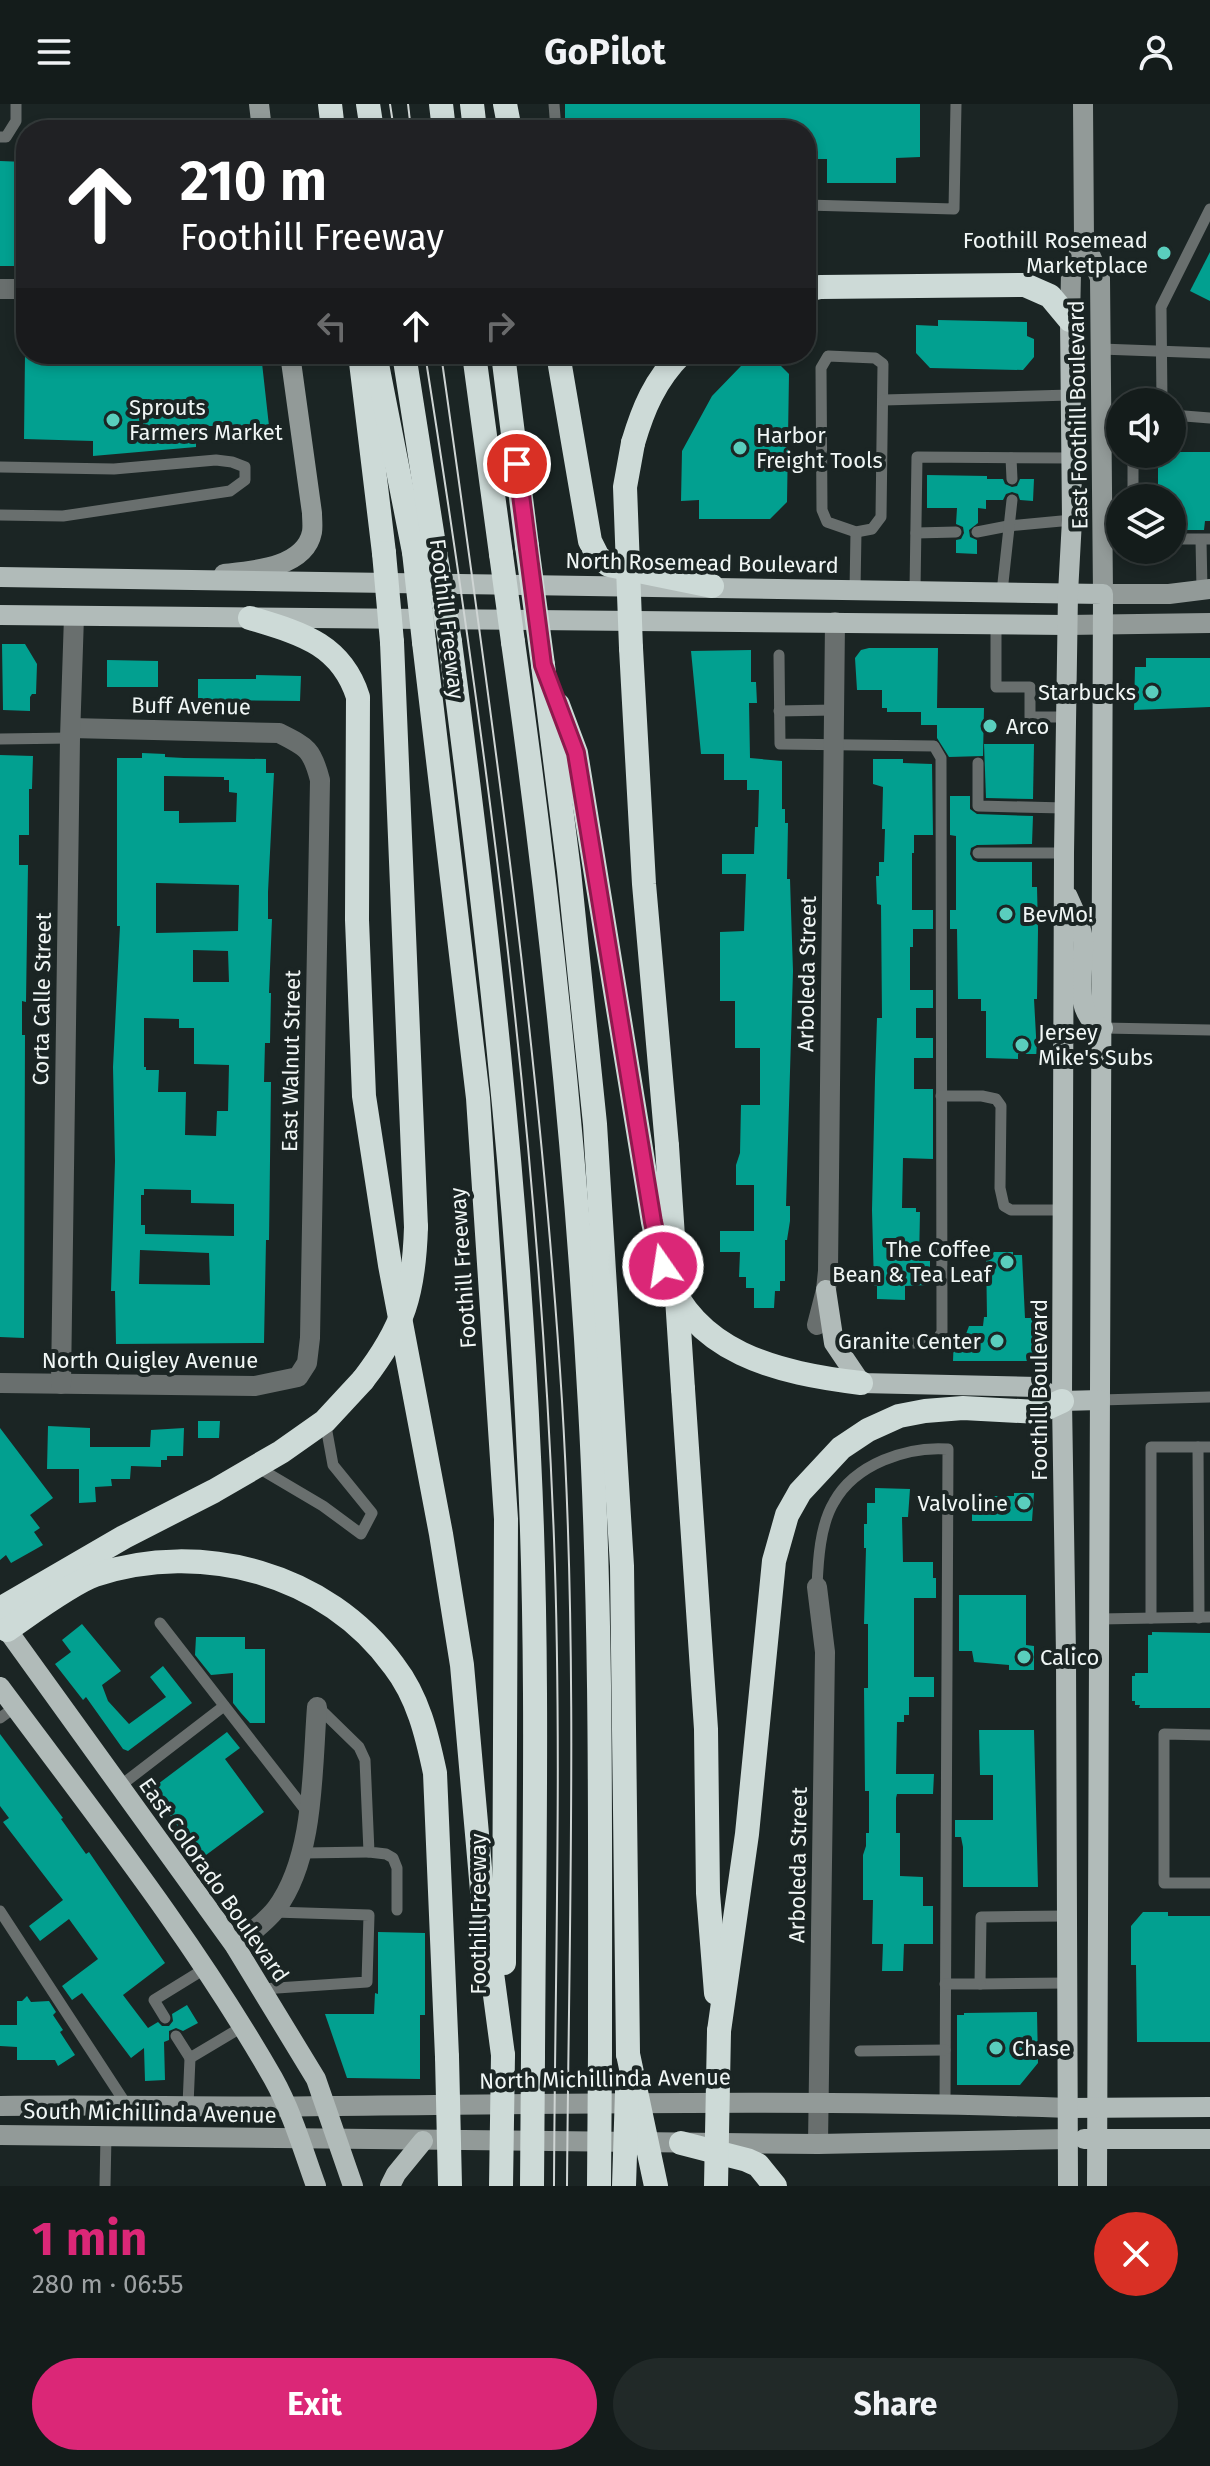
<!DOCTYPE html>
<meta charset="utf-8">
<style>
body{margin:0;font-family:"Fira Sans",sans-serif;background:#212928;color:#f1f3f6;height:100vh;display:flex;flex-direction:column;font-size:30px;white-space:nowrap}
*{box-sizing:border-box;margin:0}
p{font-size:26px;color:#9da1a3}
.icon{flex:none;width:44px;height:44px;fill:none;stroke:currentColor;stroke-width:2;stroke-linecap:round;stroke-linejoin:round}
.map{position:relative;height:2082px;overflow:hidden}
.side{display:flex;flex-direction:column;background:#141c1b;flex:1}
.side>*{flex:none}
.banner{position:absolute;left:16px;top:16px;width:800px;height:244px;border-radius:32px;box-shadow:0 4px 12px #0003,0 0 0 2px #333a3a;background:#202124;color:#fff;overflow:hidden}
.controls{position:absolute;left:1106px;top:284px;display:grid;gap:16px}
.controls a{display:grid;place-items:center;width:80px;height:80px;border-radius:50%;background:#141c1b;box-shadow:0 4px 12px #0003,0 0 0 2px #333a3a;font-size:40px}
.pin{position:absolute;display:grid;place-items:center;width:68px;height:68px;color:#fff;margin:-34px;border:4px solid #fff;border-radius:50%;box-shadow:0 2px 8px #0007}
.me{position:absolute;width:88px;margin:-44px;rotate:347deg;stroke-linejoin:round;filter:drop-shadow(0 0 6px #0008)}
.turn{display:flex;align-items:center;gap:28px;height:168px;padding:0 32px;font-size:36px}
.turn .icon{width:104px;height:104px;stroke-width:2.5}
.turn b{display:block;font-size:56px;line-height:68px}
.lanes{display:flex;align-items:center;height:76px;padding:0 32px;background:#0003;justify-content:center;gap:40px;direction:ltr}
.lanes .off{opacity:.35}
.round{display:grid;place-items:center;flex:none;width:84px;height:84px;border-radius:42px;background:#212928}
.headline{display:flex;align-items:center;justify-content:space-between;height:136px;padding:0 32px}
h1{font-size:48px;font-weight:700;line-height:60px;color:#db2777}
.button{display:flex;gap:16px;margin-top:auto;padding:16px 32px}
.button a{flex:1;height:92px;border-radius:48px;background:#db2777;color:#fff;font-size:32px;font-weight:700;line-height:92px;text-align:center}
.button a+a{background:#212928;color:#f1f3f6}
header{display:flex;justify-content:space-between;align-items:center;height:104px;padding:0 32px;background:#141c1b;font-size:36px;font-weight:700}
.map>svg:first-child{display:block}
.building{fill:#02a090;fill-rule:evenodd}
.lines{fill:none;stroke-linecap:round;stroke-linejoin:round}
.service{stroke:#696f6e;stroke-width:11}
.minor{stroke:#696f6e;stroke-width:20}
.secondary{stroke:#929a98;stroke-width:20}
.primary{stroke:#b1bbb9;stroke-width:20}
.motorway{stroke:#cddad7;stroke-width:24}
.tram{stroke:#cfd5d4;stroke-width:2}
.motorway-bridge{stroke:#cddad7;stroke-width:24}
.route-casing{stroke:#8e194d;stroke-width:20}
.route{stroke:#db2777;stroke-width:14}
.poi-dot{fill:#5acebd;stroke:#1b2524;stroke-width:3}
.labels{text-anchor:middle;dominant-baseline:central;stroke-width:8;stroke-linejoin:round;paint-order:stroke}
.poi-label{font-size:22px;fill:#f0f6f5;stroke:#1b2524;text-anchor:start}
.street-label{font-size:22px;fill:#f0f6f5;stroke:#1b2524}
</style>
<header><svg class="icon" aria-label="menu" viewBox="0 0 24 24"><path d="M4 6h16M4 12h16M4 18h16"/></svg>GoPilot<svg class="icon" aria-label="person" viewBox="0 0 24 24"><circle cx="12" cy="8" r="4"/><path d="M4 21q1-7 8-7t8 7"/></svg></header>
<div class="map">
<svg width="1210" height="2082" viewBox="0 0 1210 2082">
<rect width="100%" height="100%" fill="#1b2524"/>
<!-- building -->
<g class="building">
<path d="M565 0H920V53L896 54V79H827V55H806V26H565Z"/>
<path d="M0 57 26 58V162H0Z"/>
<path d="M1210 148V197L1190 187Z"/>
<path d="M938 216 1027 218V232L1034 235V253L1023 266 930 264 916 249V221L938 222Z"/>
<path d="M25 250H261L269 322H196V343L93 352V337L24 335Z"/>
<path d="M741 262H781L789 270 787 398 770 415H699V396L681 397 682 347 712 292Z"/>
<path d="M1172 348H1210V417H1205L1204 426H1182V417H1172V394H1158V350Z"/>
<path d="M927 371 987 372V375H1003L1005 380 1012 383 1017 382 1020 375H1034L1033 397 1020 396 1018 390 1012 388 1006 390 1003 396H986V405L978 404V419L969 426 970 433 977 436V450L956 449V436L961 435 964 429 963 423 956 420 957 404H927Z"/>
<path d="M2 540H25L37 560 36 590H32L30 593V607L3 606Z"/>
<path d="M869 544H938L937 604H984L983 652 949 653 937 634V621H921V608H887V604H882V586H857L855 554 861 546Z"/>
<path d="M751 546V578H756L757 599H749L750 654 782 657V705H785V719H788L787 775H790L791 807 793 867 786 1102H790V1117L787 1136H785V1177H780V1187H775L774 1204H754V1184H746V1173H739L740 1148H720V1127H754V1081H736V1061L740 1049 741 1001H760V944H735V897H720V828L744 827 746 770H722V750H754L755 723H758L759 686H747V676H724V650H701L691 547Z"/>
<path d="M1146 554H1210V603L1134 606 1135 563H1146Z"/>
<path d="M107 556 158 557V583H107Z"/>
<path d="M256 571 301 572 300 597 198 596V575H256Z"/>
<path d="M984 640H1034L1033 695 986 694Z"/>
<path d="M142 649 165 650V653L184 654 266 655V669H274L268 788V815H272L269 889H271L270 939H265L264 978H271L269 1136H266L264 1239 116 1240 115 1187H111L115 1057 113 963 120 822H117V654H142ZM164 672 224 673V676H229V688L237 689 236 718 179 719V707H164ZM156 779 239 781 238 827 156 829ZM193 846 228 847 229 878H193ZM144 914 179 915V924H194V960L229 961 228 1007H217L216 1032 185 1031 186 988H158L159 966H146V963H144ZM144 1085 191 1086V1099L234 1100V1132L145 1130V1121H141V1091H144ZM140 1146 209 1149 210 1181 139 1180Z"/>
<path d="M0 651 33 652 32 685H29V731H19V761H28L26 898 22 897V931H25L24 1234 0 1233Z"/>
<path d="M873 655H903V659L932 660 933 731H914V749H912V806H933V825H913V843H910V886H933V904H916V934H933V954H914V985H933V1055L903 1054 902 1104H916V1108H920L919 1157H930V1178L928 1181 905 1182V1196L877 1195V1182H874L872 1106 875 974 877 914H882L881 801 877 800 876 772H879V758H884L885 725H882L883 683 873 680Z"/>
<path d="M950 692H970V705L977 710 1033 712 1032 740 977 741 971 744 970 750 973 756 978 758H1032V783H1037L1038 826 1037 895H1034L1037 950H1018V955L986 954V907H981V895H958L957 825H950V806H956V732L950 731Z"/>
<path d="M986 1148H1013V1151H1022L1025 1214H1034V1248L1028 1257H953L954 1230H966L969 1222H983L984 1213H987Z"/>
<path d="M198 1317H220L219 1334H198Z"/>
<path d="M48 1322 90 1324V1343H150L151 1326 184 1324 183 1352H167V1356H161V1363L131 1362 130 1375H111L112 1382 95 1383 96 1398 79 1399V1365H47Z"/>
<path d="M0 1324 53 1394 30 1411 40 1424 34 1428 43 1441 11 1459 6 1451 0 1456Z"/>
<path d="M875 1384 910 1385 908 1413H902L903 1458H933V1474H936V1494H914V1573H934V1593H909V1611H904V1618H897L896 1670H934L933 1690H897L896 1694V1729H900V1772L923 1773V1802H933V1840H904L903 1867H882L883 1840H872L873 1796H863V1751L866 1742V1729H869V1687H865L864 1584H868V1520H864L866 1444H864V1420H867V1399H875Z"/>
<path d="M1014 1389H1034L1032 1417H972V1392H1014Z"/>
<path d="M959 1491H1026V1541L1034 1542V1566H1009V1561L974 1558 972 1547H959Z"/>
<path d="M82 1520 121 1567 102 1581 108 1597 129 1620 166 1593 150 1573 163 1562 192 1599 128 1647 123 1645 86 1593 83 1596 55 1560 71 1548 62 1536Z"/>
<path d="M1152 1528 1210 1529V1604H1139L1140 1601H1135V1597H1132V1572H1135V1569H1148V1531H1152Z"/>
<path d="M196 1533H245V1545H265V1619H250L241 1609 233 1599V1569L211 1571 195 1551Z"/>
<path d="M979 1626H1034L1038 1783H963V1743L961 1733H955V1716H993V1671H980Z"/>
<path d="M227 1628 240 1644 225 1655 264 1708 202 1754 164 1704 168 1701 154 1683Z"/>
<path d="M0 1630 63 1714 61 1715 86 1750 89 1748 102 1767 165 1859 123 1891 148 1924 158 1918 162 1922H169L173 1917 172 1910 187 1901 198 1919 183 1927 176 1924 169 1927V1936L164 1938 165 1976 145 1977 144 1944 131 1954 82 1889 72 1896 62 1882 98 1855 69 1815 40 1837 29 1822 63 1796 3 1718 9 1714 0 1702Z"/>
<path d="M1143 1808H1168V1812H1210V1938H1137L1136 1861H1131V1822Z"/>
<path d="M378 1828 425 1829V1911H420V1975L347 1974 325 1910H374L375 1889 378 1890Z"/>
<path d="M27 1892 31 1898 49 1897 56 1908 53 1911 63 1926 60 1928 75 1951 58 1962 55 1956H17V1943L0 1942V1921H17V1897H22Z"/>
<path d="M1037 1908 1038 1959 1020 1981H957V1911H964V1909Z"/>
</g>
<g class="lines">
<!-- service -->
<g class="service">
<path d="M554 0 556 26"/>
<path d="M0 33H6L16 17V0"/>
<path d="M806 101 954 105 956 0"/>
<path d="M1101 245 1210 249"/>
<path d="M828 252 875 254 883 260 881 413 872 425 856 428 827 418 822 406 821 264Z"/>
<path d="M883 296 1071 291"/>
<path d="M1162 298 1161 203 1210 105"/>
<path d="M1172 311 1210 314"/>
<path d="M1133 350V394"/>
<path d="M1011 354 1012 375"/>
<path d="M0 363 114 365 216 356 232 358 245 363V376L230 387 63 412 0 411"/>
<path d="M977 428 1008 422 1072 416"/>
<path d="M916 429 956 428"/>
<path d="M1172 435H1210"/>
<path d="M1201 436 1202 486"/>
<path d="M855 486 856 428"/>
<path d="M915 486 917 353 1071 354"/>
<path d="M1002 488 1012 396"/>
<path d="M996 520V583H1030V613H1066"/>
<path d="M779 551 780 640 934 642 941 654 942 1228 935 1239H834"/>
<path d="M779 607 834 606"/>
<path d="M0 635 70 634"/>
<path d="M978 659V702L1065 704"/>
<path d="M978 749H1064"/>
<path d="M1103 924 1210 926"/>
<path d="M941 992H982L996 995 1001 1002 1000 1084 1004 1102 1011 1106H1064"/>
<path d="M1100 1296 1210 1293"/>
<path d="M1198 1343 1199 1514"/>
<path d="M257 1363 323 1402 361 1430 372 1409 333 1361 325 1317"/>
<path d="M817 1483C818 1457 820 1421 834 1398 855 1360 907 1342 948 1345L945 2000"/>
<path d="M1151 1514V1343H1210"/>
<path d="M1100 1515 1210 1513"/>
<path d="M160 1519 307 1708"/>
<path d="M318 1603 359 1643 365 1656 369 1748 386 1750 393 1754 397 1764V1806"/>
<path d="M0 1614 15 1603"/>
<path d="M1210 1631 1164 1630V1779H1210"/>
<path d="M120 1682 224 1602"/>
<path d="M304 1749 369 1748"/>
<path d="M0 1807 126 2000"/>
<path d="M1066 1812 981 1813 980 1880 1067 1879"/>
<path d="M945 1880H980"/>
<path d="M262 1885 367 1878 369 1811 274 1808"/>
<path d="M165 1914 154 1896 206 1864"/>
<path d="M176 1932 190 1954 242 1923"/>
<path d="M860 1947 945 1946"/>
<path d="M188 2001 190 1954"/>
<path d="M105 2082 106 2032"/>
</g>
<!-- minor -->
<g class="minor">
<path d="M0 185H26"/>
<path d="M817 1221 826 1186 828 1167 835 518"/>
<path d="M0 1279 255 1282 298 1273 307 1259 310 1234 320 676C312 645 307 643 279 629L71 624"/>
<path d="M61 1280 70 634 74 512"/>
<path d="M817 1483 825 1548 818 2040"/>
<path d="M235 1842C249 1830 265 1819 276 1805 315 1753 312 1665 317 1603"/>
</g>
<!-- secondary -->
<g class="secondary">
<path d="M259 0 262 26"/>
<path d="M1083 0 1084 136 1100 174 1103 490H1169L1210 485"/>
<path d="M1070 216 1071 170 1084 136"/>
<path d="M224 470C252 467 305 464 312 428 313 422 312 415 312 409L290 250"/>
<path d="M1067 521 1210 519"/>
<path d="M0 2002C109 2000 217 2004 326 2002 573 2000 821 1995 1068 2004"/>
<path d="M0 2031 818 2040 1068 2035"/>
</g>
<!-- primary -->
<g class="primary">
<path d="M0 473 1103 490 1097 2082"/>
<path d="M0 511 1067 521"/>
<path d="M1068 793C1074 806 1081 821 1083 836 1085 864 1070 910 1103 924"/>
<path d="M826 1186 834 1239 861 1279 1037 1283 1062 1297 1100 1296"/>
<path d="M0 1516 235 1842 316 1975 353 2082"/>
<path d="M0 1583C95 1711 194 1836 273 1974 292 2008 303 2046 316 2082"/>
<path d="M1068 2004 1210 2003"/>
<path d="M1084 2035H1210"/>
<path d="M390 2082 396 2070 423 2037"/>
<path d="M1068 2082 1066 1552 1062 1297 1064 749 1068 489 1072 416 1070 216"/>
</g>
<!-- motorway -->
<g class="motorway">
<path d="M330 0 333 26"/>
<path d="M368 0 372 26"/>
<path d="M441 0 444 26"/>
<path d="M472 0 475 26"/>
<path d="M505 0 510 26"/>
<path d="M806 186 820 183 1025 181 1050 192 1070 216"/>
<path d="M360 250 384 449"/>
<path d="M375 250 414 448"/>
<path d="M404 250 435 447"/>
<path d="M474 250 501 450"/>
<path d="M503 250 527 442"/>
<path d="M558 250 590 437 598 453 609 461 712 482"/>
<path d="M633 339C643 305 655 276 681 250"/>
<path d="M250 514C299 529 341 539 358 593L357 816 364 992 390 1161 441 1430 462 1561 484 1809 503 1951"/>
<path d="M392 538 416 1123"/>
<path d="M424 538 478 994 506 1415 504 1859"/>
<path d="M450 538C486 809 517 1080 529 1353 539 1553 534 1752 533 1952"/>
<path d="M513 538C549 792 576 1046 590 1302 602 1517 600 1733 600 1948"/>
<path d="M631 544 644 780 667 1042"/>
<path d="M543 561 569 767 595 1020 622 1462 628 1950"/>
<path d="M558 601 576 649 653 1118C656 1132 659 1146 663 1160 690 1250 779 1269 861 1279"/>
<path d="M683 1285 706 1625 708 1789 716 1889"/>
<path d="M0 1505 124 1433 214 1387 281 1348 325 1317 363 1276"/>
<path d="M7 1526C29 1511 72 1479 95 1471 202 1436 327 1469 394 1562 418 1593 427 1631 435 1669L447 1953"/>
<path d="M719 1927 747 1730 774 1457 787 1411 800 1388 841 1344 868 1326 899 1312 925 1307 963 1304 1038 1308 1062 1297"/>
<path d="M681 2039 747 2056 758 2061 775 2082"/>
</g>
<!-- tram -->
<g class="tram">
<path d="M390 0 394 26"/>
<path d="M408 0 411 26"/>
<path d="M425 250C487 642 539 1038 554 1435 562 1650 555 1866 554 2082"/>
<path d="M441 250C490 598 540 946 562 1297 578 1558 569 1820 567 2082"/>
</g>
<!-- motorway-bridge -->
<g class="motorway-bridge">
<path d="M527 442 543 561"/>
<path d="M435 447 450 538"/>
<path d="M414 448 424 538"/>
<path d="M384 449 392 538"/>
<path d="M501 450 513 538"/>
<path d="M631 544 625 383 633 339"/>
<path d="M667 1042 683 1285"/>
<path d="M363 1276C404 1223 414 1189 416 1123"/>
<path d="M628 1950 656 2082"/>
<path d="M447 1953 450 2082"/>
<path d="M501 2082 503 1951"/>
<path d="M532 2082 533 1952"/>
<path d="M599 2082 600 1948"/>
<path d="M624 2082 627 1988"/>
<path d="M716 2082 719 1927"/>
</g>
</g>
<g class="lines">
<defs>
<path id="route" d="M517 360 543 561 576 649 653 1118 663 1162"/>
</defs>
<!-- route casing -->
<use href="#route" class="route-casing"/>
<!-- route -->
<use href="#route" class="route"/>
</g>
<!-- markers -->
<g class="poi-dot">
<circle cx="1164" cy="149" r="8"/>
<circle cx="113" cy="316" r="8"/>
<circle cx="740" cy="344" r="8"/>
<circle cx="1152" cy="588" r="8"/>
<circle cx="990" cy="622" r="8"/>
<circle cx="1006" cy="810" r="8"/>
<circle cx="1022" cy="941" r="8"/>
<circle cx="1007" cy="1158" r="8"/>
<circle cx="997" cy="1237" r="8"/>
<circle cx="1024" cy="1399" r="8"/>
<circle cx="1024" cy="1553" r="8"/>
<circle cx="996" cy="1944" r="8"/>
</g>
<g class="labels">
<!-- poi labels -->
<g class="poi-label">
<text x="1148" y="136" text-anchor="end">Foothill Rosemead<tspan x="1148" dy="25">Marketplace</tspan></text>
<text x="129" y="303">Sprouts<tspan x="129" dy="25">Farmers Market</tspan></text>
<text x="756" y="331">Harbor<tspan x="756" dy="25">Freight Tools</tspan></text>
<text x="1136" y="588" text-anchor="end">Starbucks</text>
<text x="1006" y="622">Arco</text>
<text x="1022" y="810">BevMo!</text>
<text x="1038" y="928">Jersey<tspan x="1038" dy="25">Mike's Subs</tspan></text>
<text x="991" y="1145" text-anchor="end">The Coffee<tspan x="991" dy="25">Bean &amp; Tea Leaf</tspan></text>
<text x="981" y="1237" text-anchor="end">Granite Center</text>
<text x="1008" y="1399" text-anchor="end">Valvoline</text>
<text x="1040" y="1553">Calico</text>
<text x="1012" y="1944">Chase</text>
</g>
<!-- street labels -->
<g class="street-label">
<text transform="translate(1078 311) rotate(-91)">East Foothill Boulevard</text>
<text transform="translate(702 459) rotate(1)">North Rosemead Boulevard</text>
<text transform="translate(447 515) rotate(83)">Foothill Freeway</text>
<text transform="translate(191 602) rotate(1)">Buff Avenue</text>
<text transform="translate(807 870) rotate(-89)">Arboleda Street</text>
<text transform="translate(42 895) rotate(-89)">Corta Calle Street</text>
<text transform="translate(291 957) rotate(-89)">East Walnut Street</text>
<text transform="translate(463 1164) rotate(-94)">Foothill Freeway</text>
<text x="150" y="1256">North Quigley Avenue</text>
<text transform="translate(1039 1286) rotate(-90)">Foothill Boulevard</text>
<text transform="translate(798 1761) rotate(-89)">Arboleda Street</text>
<text transform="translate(214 1776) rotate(55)">East Colorado Boulevard</text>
<text transform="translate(478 1810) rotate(-90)">Foothill Freeway</text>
<text transform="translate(605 1975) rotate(-1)">North Michillinda Avenue</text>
<text transform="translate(150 2009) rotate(1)">South Michillinda Avenue</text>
</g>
</g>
</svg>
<div class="controls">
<a><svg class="icon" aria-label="sound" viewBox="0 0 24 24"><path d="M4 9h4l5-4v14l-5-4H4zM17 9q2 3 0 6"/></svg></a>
<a><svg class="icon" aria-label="layers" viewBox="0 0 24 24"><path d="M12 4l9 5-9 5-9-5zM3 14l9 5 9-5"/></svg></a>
</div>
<div class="pin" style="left:517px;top:360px;background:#d93025"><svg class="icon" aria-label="arrive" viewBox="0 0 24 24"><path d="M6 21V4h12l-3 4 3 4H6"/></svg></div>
<svg class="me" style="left:663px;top:1162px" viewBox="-20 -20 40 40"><circle r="17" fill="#db2777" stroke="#fff" stroke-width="3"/><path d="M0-11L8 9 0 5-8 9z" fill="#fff"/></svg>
<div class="banner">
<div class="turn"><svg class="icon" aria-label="ahead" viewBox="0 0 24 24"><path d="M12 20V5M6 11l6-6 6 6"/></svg><div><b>210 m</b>Foothill Freeway</div></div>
<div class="lanes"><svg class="icon off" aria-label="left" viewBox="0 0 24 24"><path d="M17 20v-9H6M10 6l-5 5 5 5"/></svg><svg class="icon" aria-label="ahead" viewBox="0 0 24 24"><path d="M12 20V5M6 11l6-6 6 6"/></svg><svg class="icon off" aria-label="right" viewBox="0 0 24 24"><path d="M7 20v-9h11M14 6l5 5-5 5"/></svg></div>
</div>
</div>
<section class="side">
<div class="headline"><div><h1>1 min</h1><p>280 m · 06:55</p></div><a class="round" style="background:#d93025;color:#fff"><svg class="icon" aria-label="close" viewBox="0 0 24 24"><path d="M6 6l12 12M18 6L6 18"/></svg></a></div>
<div class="button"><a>Exit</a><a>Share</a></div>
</section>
